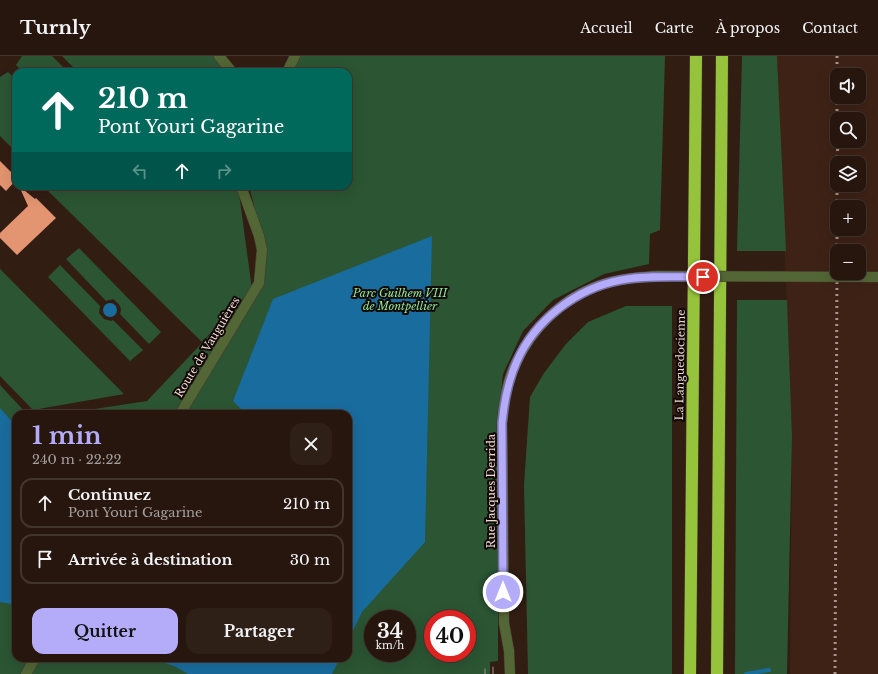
<!DOCTYPE html>
<html lang="fr">
<meta charset="utf-8">
<style>
body{margin:0;font-family:"Libre Baskerville",serif;background:#2e1f17;color:#f1f3f6;height:100vh;display:flex;flex-direction:column;font-size:15px;white-space:nowrap}
*{box-sizing:border-box;margin:0}
p{font-size:13px;color:#a49f9e}
.icon{flex:none;width:22px;height:22px;fill:none;stroke:currentColor;stroke-width:2;stroke-linecap:round;stroke-linejoin:round}
.map{position:relative;flex:1;overflow:hidden}
.details{position:absolute;left:12px;top:354px;width:340px;height:252px;display:flex;flex-direction:column;background:#26160e;border-radius:12px;box-shadow:0 4px 16px #0002,0 0 0 1px #42352e}
.details>*{flex:none}
.banner{position:absolute;left:12px;top:12px;width:340px;height:122px;border-radius:12px;box-shadow:0 4px 16px #0002,0 0 0 1px #42352e;background:#00695c;color:#fff;overflow:hidden}
.tools{position:absolute;left:830px;top:12px;display:grid;gap:8px}
.tools a{display:grid;place-items:center;width:36px;height:36px;border-radius:8px;background:#26160e;box-shadow:0 4px 16px #0002,0 0 0 1px #42352e;font-size:20px}
.speed{position:absolute;left:364px;top:554px;display:flex;gap:8px;font-size:20px;font-weight:700;text-align:center}
.speed>*{display:grid;place-content:center;width:52px;height:52px;border-radius:50%;background:#26160e;box-shadow:0 4px 16px #0002,0 0 0 1px #42352e;line-height:1}
.speed small{font-size:10px;font-weight:400}
.speed .limit{border:6px solid #d22;background:#fff;color:#111}
.pin{position:absolute;display:grid;place-items:center;width:34px;height:34px;color:#fff;margin:-17px;border:2px solid #fff;border-radius:50%;box-shadow:0 1px 4px #0007}
.me{position:absolute;width:44px;margin:-22px;rotate:0deg;stroke-linejoin:round;filter:drop-shadow(0 0 3px #0008)}
.turn{display:flex;align-items:center;gap:14px;height:84px;padding:0 20px;font-size:18px}
.turn .icon{width:52px;height:52px;stroke-width:2.5}
.turn b{display:block;font-size:28px;line-height:34px}
.lanes{display:flex;align-items:center;height:38px;padding:0 20px;background:#0003;justify-content:center;gap:20px;direction:ltr}
.lanes .off{opacity:.35}
.round{display:grid;place-items:center;flex:none;width:42px;height:42px;border-radius:12px;background:#2e1f17}
.overview{display:flex;align-items:center;justify-content:space-between;height:68px;padding:0 20px}
h1{font-size:24px;font-weight:700;line-height:30px;color:#b4acf9}
.primary-button{display:flex;gap:8px;margin-top:auto;padding:8px 20px}
.primary-button a{flex:1;height:46px;border-radius:12px;background:#b4acf9;color:#111;font-size:16px;font-weight:700;line-height:46px;text-align:center}
.primary-button a+a{background:#2e1f17;color:#f1f3f6}
ul{padding:0;list-style:none}
li{display:flex;align-items:center;gap:12px;height:50px;margin:0 8px 6px;padding:0 12px;border:2px solid #42352e;border-radius:12px}
li div{flex:1}
li b{display:block;font-size:15px}
li em{font-style:normal}
header{display:flex;align-items:center;gap:24px;box-sizing:border-box;height:56px;padding:0 20px;background:#26160e;border-bottom:1px solid #42352e}
header strong{font-size:19px}
nav{display:flex;gap:22px;margin-inline-start:auto;font-size:14px}
.map>svg:first-child{display:block}
.built{fill:#3e2216;fill-rule:evenodd}
.green{fill:#2b5533;fill-rule:evenodd}
.water{fill:#196c9e}
.lines{fill:none;stroke-linecap:round;stroke-linejoin:round}
.stream{stroke:#196c9e;stroke-width:4}
.building{fill:#e39470}
.minor-casing{stroke:#4c372e;stroke-width:11}
.highway-casing{stroke:#4c372e;stroke-width:13}
.minor{stroke:#536635;stroke-width:10}
.highway{stroke:#95c33b;stroke-width:12}
.tram{stroke:#a6948d;stroke-width:1}
.rail{stroke:#a6948d;stroke-width:3;stroke-dasharray:2 4;stroke-linecap:butt}
.minor-bridge-casing{stroke:#4c372e;stroke-width:11;stroke-linecap:butt}
.minor-bridge{stroke:#536635;stroke-width:10}
.route-casing{stroke:#7570a2;stroke-width:10}
.route{stroke:#b4acf9;stroke-width:7}
.labels{text-anchor:middle;dominant-baseline:central;stroke-width:4;stroke-linejoin:round;paint-order:stroke}
.park-label{font-size:11px;font-style:italic;fill:#8de99c;stroke:#130906}
.street-label{font-size:11px;fill:#eadad4;stroke:#130906}
</style>
<header>
<strong>Turnly</strong>
<nav><a>Accueil</a><a>Carte</a><a>À propos</a><a>Contact</a></nav>
</header>
<div class="map">
<svg width="878" height="618" viewBox="0 0 878 618">
<rect width="100%" height="100%" fill="#321d13"/>
<!-- built -->
<path class="built" d="M777 0H878V618H790L792 380ZM837 19H859V41H837ZM837 63H859V85H837ZM837 107H859V129H837ZM837 151H859V173H837ZM837 195H859V217H837Z"/>
<!-- green -->
<g class="green">
<path d="M22 0H52L68 16H23L16 9Z"/>
<path d="M62 0H219L232 16H78Z"/>
<path d="M300 0H665L660 174 650 178 649 208 604 218 553 244 523 275 503 318 498 364V605L490 606V618H0V329L27 358H16V602H348V358H62L147 345 254 232 256 198 265 194 249 130H348V16H293ZM373 563H407V597H373ZM433 563H467V597H433Z"/>
<path d="M742 0H777L786 195H737Z"/>
<path d="M8 16 16 24V96L0 80V21Z"/>
<path d="M43 130H238L252 233 202 286Z"/>
<path d="M79 192 161 276 149 288 120 258C123 251 118 247 113 243L106 245 66 203Z"/>
<path d="M60 209 100 250 99 257 104 263 111 265 113 264 143 294 130 305 48 221Z"/>
<path d="M0 213 124 338 33 354 0 320Z"/>
<path d="M737 244H787L792 380 787 618H735Z"/>
<path d="M626 250H672V618H528L524 429 530 341 544 317 566 288 588 266Z"/>
</g>
<!-- water -->
<g class="water">
<path d="M432 180 425 486 362 556 348 585V358H246L233 345 273 243Z"/>
<circle cx="110" cy="254" r="7"/>
<path d="M0 352 16 370V549L0 546Z"/>
<path d="M152 602H340L332 618H188L176 611Z"/>
</g>
<g class="lines">
<!-- stream -->
<path class="stream" d="M746 618 769 614"/>
</g>
<!-- building -->
<g class="building">
<path d="M0 105 16 121V124L6 135 0 129Z"/>
<path d="M19 130 35 143 36 142 56 162 17 199 0 182V177L28 150Z"/>
</g>
<g class="lines">
<defs>
<g id="minor">
<path d="M219 0 232 16"/>
<path d="M287 16 295 0"/>
<path d="M180 358 259 227 262 194 259 180 241 130"/>
<path d="M26 618 35 602"/>
<path d="M510 618 509 595 504 567 502 367C504 346 507 324 517 305 532 272 562 244 595 231 614 223 636 222 656 220"/>
</g>
<g id="highway">
<path d="M690 618 696 0"/>
<path d="M717 618 722 0"/>
</g>
</defs>
<!-- minor casing -->
<use href="#minor" class="minor-casing"/>
<!-- highway casing -->
<use href="#highway" class="highway-casing"/>
<!-- minor -->
<use href="#minor" class="minor"/>
<!-- highway -->
<use href="#highway" class="highway"/>
<!-- tram -->
<g class="tram">
<path d="M493 611V618"/>
<path d="M485 613V618"/>
</g>
<!-- rail -->
<g class="rail">
<path d="M837 0V19"/>
<path d="M837 41V63"/>
<path d="M837 107 838 85"/>
<path d="M837 151V129"/>
<path d="M837 195V173"/>
<path d="M835 618 837 217"/>
</g>
<defs>
<path id="minor-bridge" d="M656 220 878 221"/>
</defs>
<!-- minor-bridge casing -->
<use href="#minor-bridge" class="minor-bridge-casing"/>
<!-- minor-bridge -->
<use href="#minor-bridge" class="minor-bridge"/>
</g>
<g class="lines">
<defs>
<path id="route" d="M503 536 502 367C504 346 508 325 517 305 535 264 577 232 621 224 648 219 676 221 703 221"/>
</defs>
<!-- route casing -->
<use href="#route" class="route-casing"/>
<!-- route -->
<use href="#route" class="route"/>
</g>
<g class="labels">
<!-- park labels -->
<g class="park-label">
<text x="400" y="237">Parc Guilhem VIII<tspan x="400" dy="13">de Montpellier</tspan></text>
</g>
<!-- street labels -->
<g class="street-label">
<text transform="translate(207 291) rotate(-59)">Route de Vauguières</text>
<text transform="translate(680 309) rotate(-89)">La Languedocienne</text>
<text transform="translate(491 435) rotate(-90)">Rue Jacques Derrida</text>
</g>
</g>
</svg>
<div class="tools">
<a><svg class="icon" aria-label="sound" viewBox="0 0 24 24"><path d="M4 9h4l5-4v14l-5-4H4zM17 9q2 3 0 6"/></svg></a>
<a><svg class="icon" aria-label="search" viewBox="0 0 24 24"><circle cx="10" cy="10" r="6"/><path d="M15 15l6 6"/></svg></a>
<a><svg class="icon" aria-label="layers" viewBox="0 0 24 24"><path d="M12 4l9 5-9 5-9-5zM3 14l9 5 9-5"/></svg></a>
<a>+</a>
<a>−</a>
</div>
<div class="speed"><div>34<small>km/h</small></div><div class="limit">40</div></div>
<div class="pin" style="left:703px;top:221px;background:#d93025"><svg class="icon" aria-label="arrive" viewBox="0 0 24 24"><path d="M6 21V4h12l-3 4 3 4H6"/></svg></div>
<svg class="me" style="left:503px;top:536px" viewBox="-20 -20 40 40"><circle r="17" fill="#b4acf9" stroke="#fff" stroke-width="3"/><path d="M0-11L8 9 0 5-8 9z" fill="#fff"/></svg>
<div class="banner">
<div class="turn"><svg class="icon" aria-label="ahead" viewBox="0 0 24 24"><path d="M12 20V5M6 11l6-6 6 6"/></svg><div><b>210 m</b>Pont Youri Gagarine</div></div>
<div class="lanes"><svg class="icon off" aria-label="left" viewBox="0 0 24 24"><path d="M17 20v-9H6M10 6l-5 5 5 5"/></svg><svg class="icon" aria-label="ahead" viewBox="0 0 24 24"><path d="M12 20V5M6 11l6-6 6 6"/></svg><svg class="icon off" aria-label="right" viewBox="0 0 24 24"><path d="M7 20v-9h11M14 6l5 5-5 5"/></svg></div>
</div>
<section class="details">
<div class="overview"><div><h1>1 min</h1><p>240 m · 22:22</p></div><a class="round"><svg class="icon" aria-label="close" viewBox="0 0 24 24"><path d="M6 6l12 12M18 6L6 18"/></svg></a></div>
<ul>
<li><svg class="icon" aria-label="ahead" viewBox="0 0 24 24"><path d="M12 20V5M6 11l6-6 6 6"/></svg><div><b>Continuez</b><p>Pont Youri Gagarine</p></div><em>210 m</em></li>
<li><svg class="icon" aria-label="arrive" viewBox="0 0 24 24"><path d="M6 21V4h12l-3 4 3 4H6"/></svg><div><b>Arrivée à destination</b></div><em>30 m</em></li>
</ul>
<div class="primary-button"><a>Quitter</a><a>Partager</a></div>
</section>
</div>
